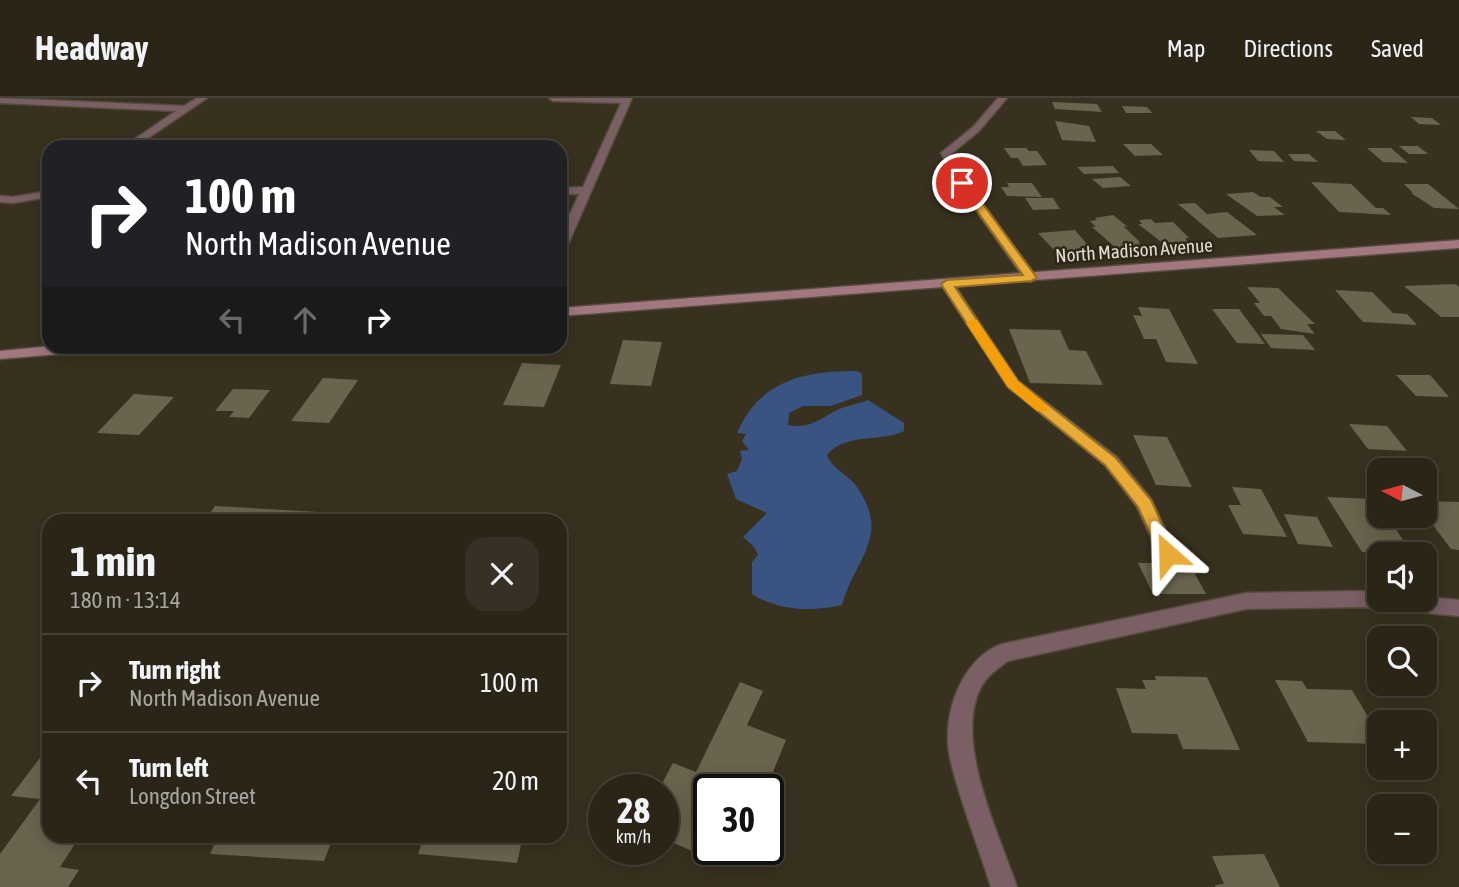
<!DOCTYPE html>
<meta charset="utf-8">
<style>
body{margin:0;font-family:"Asap Condensed",sans-serif;background:#363124;color:#f1f3f6;height:100vh;display:flex;flex-direction:column;font-size:26px;white-space:nowrap}
*{box-sizing:border-box;margin:0}
p{font-size:23px;color:#a5a5a1}
.icon{flex:none;width:38px;height:38px;fill:none;stroke:currentColor;stroke-width:2;stroke-linecap:round;stroke-linejoin:round}
.map{position:relative;flex:1;overflow:hidden}
.details{position:absolute;left:42px;top:416px;width:525px;height:329px;display:flex;flex-direction:column;background:#2a2517;border-radius:21px;box-shadow:0 4px 18px #0003,0 0 0 2px #464236}
.details>*{flex:none}
.top-card{position:absolute;left:42px;top:42px;width:525px;height:214px;border-radius:21px;box-shadow:0 4px 18px #0003,0 0 0 2px #464236;background:#202124;color:#fff;overflow:hidden}
.needle{width:46px;rotate:276deg}
.buttons{position:absolute;left:1367px;top:360px;display:grid;gap:14px}
.buttons a{display:grid;place-items:center;width:70px;height:70px;border-radius:14px;background:#2a2517;box-shadow:0 4px 18px #0003,0 0 0 2px #464236;font-size:35px}
.speed{position:absolute;left:588px;top:676px;display:flex;gap:14px;font-size:35px;font-weight:700;text-align:center}
.speed>*{display:grid;place-content:center;width:91px;height:91px;border-radius:50%;background:#2a2517;box-shadow:0 4px 18px #0003,0 0 0 2px #464236;line-height:1}
.speed small{font-size:18px;font-weight:400}
.speed .limit{border:4px solid #111;border-radius:10px;background:#fff;color:#111}
.pin{position:absolute;display:grid;place-items:center;width:60px;height:60px;color:#fff;margin:-30px;border:4px solid #fff;border-radius:50%;box-shadow:0 2px 7px #0007}
.me{position:absolute;width:77px;margin:-38px;rotate:335deg;stroke-linejoin:round;filter:drop-shadow(0 0 5px #0008)}
.turn{display:flex;align-items:center;gap:24px;height:147px;padding:0 28px;font-size:32px}
.turn .icon{width:91px;height:91px;stroke-width:2.5}
.turn b{display:block;font-size:49px;line-height:60px}
.lanes{display:flex;align-items:center;height:66px;padding:0 28px;background:#0003;justify-content:center;gap:35px;direction:ltr}
.lanes .off{opacity:.35}
.round{display:grid;place-items:center;flex:none;width:74px;height:74px;border-radius:21px;background:#363124}
.overview{display:flex;align-items:center;justify-content:space-between;height:119px;padding:0 28px}
h1{font-size:42px;font-weight:700;line-height:52px}
ul{padding:0;list-style:none}
li{display:flex;align-items:center;gap:21px;height:98px;padding:0 28px;border-top:2px solid #464236}
li div{flex:1}
li b{display:block;font-size:26px}
li em{font-style:normal}
header{display:flex;align-items:center;gap:42px;box-sizing:border-box;height:98px;padding:0 35px;background:#2a2517;border-bottom:2px solid #464236}
header strong{font-size:33px}
nav{display:flex;gap:38px;margin-inline-start:auto;font-size:24px}
.map>svg:first-child{display:block}
.water{fill:#3a5481}
.building{fill:#6a634e}
.lines{fill:none;stroke-linecap:round;stroke-linejoin:round}
.minor-casing{stroke:#534c3b;stroke-width:3}
.tertiary-casing{stroke:#534c3b;stroke-width:3}
.secondary-casing{stroke:#534c3b;stroke-width:3}
.minor{fill:#7a5f64;fill-rule:evenodd}
.tertiary{fill:#7a5f64;fill-rule:evenodd}
.secondary{fill:#a27780;fill-rule:evenodd}
.route{fill:#e9ab38;stroke:#976f24;stroke-width:2}
.slow{fill:#f59e0b}
.labels{text-anchor:middle;dominant-baseline:central;stroke-width:5;stroke-linejoin:round;paint-order:stroke}
.far-street-label{font-size:19px;fill:#e0dcd0;stroke:#2e2715}
</style>
<header>
<strong>Headway</strong>
<nav><a>Map</a><a>Directions</a><a>Saved</a></nav>
</header>
<div class="map">
<svg width="1459" height="789" viewBox="0 0 1459 789">
<rect width="100%" height="100%" fill="#38311f"/>
<!-- water -->
<path class="water" d="M857 273 862 276V297L831 308H803L789 315 788 327C808 331 819 322 835 313 845 308 857 306 868 302L904 325V333C879 345 846 334 827 357 831 370 849 377 857 389 891 439 856 458 842 507 811 514 779 513 752 496V464L758 457 754 449 743 439 767 415 736 401 727 376 737 373 742 361 740 353 749 352 742 343 746 336 737 335C760 282 804 273 857 273Z"/>
<!-- building -->
<g class="building">
<path d="M1052 4 1097 6 1102 14 1055 11Z"/>
<path d="M1122 8 1147 9 1152 15H1126Z"/>
<path d="M1411 19 1432 20 1441 27 1419 26Z"/>
<path d="M1055 23 1089 28 1096 44 1062 42Z"/>
<path d="M1316 33H1335L1346 42 1327 41Z"/>
<path d="M1123 46H1151L1163 57 1135 58Z"/>
<path d="M1399 48H1418L1428 56H1409Z"/>
<path d="M1004 50H1026L1029 53H1037L1047 67 1023 68 1018 60H1011Z"/>
<path d="M1367 50H1391L1408 65 1383 64Z"/>
<path d="M1249 52 1274 53 1284 64 1258 63Z"/>
<path d="M1288 56H1309L1318 64 1294 63Z"/>
<path d="M1113 68 1119 75 1084 76 1077 69Z"/>
<path d="M1120 79 1131 88 1103 90 1092 81Z"/>
<path d="M1311 84 1351 86 1376 110H1383L1391 117 1339 114Z"/>
<path d="M1007 85H1032L1042 99 1007 98 1001 89H1009Z"/>
<path d="M1404 86H1428L1459 111 1434 110 1411 95H1413Z"/>
<path d="M1253 94 1261 99H1270L1283 109H1274L1285 117 1257 118 1226 96Z"/>
<path d="M1025 100H1053L1060 111 1033 112Z"/>
<path d="M1195 105 1207 116 1227 114 1257 137 1218 140 1178 106Z"/>
<path d="M1113 117 1128 129 1123 128 1139 143 1140 149 1116 150 1092 129H1096L1090 123 1097 122 1095 120Z"/>
<path d="M1151 121 1155 125 1173 124 1189 140H1185L1189 145 1164 146 1138 126H1142L1139 122Z"/>
<path d="M1075 132 1091 151 1055 153 1038 135Z"/>
<path d="M1455 186 1459 189V219H1441L1404 188Z"/>
<path d="M1247 189 1278 190 1315 226H1307L1315 236 1281 231 1271 218H1264L1254 205H1260Z"/>
<path d="M1335 192 1372 194 1393 215 1407 216 1417 227 1363 224Z"/>
<path d="M1138 209 1169 211 1198 266 1166 264 1156 241H1144L1133 217 1142 218Z"/>
<path d="M1212 211H1239L1265 246 1237 245Z"/>
<path d="M1009 231 1060 232 1069 252 1086 253 1103 287 1030 285Z"/>
<path d="M1261 236 1303 237 1315 252 1271 250Z"/>
<path d="M623 242 662 244 651 288 610 286Z"/>
<path d="M522 265 561 267 544 309 503 307Z"/>
<path d="M1396 277H1430L1449 299 1416 298Z"/>
<path d="M323 280 358 282 329 325 291 323Z"/>
<path d="M233 291 270 292 249 320 229 319 234 313H215Z"/>
<path d="M134 296 174 299 139 337 97 335Z"/>
<path d="M1349 326 1387 328 1407 353 1368 351Z"/>
<path d="M1133 337 1167 339 1192 389 1156 387Z"/>
<path d="M1232 389 1261 391 1287 439 1243 436 1228 407H1241Z"/>
<path d="M1327 399 1375 401 1379 407V418H1387L1405 445 1383 443 1391 456 1362 454Z"/>
<path d="M1424 403 1459 404V452L1451 451 1424 415Z"/>
<path d="M215 408 336 415 331 424H204Z"/>
<path d="M1284 416 1317 419 1333 449 1298 446Z"/>
<path d="M1138 465H1189L1206 496H1153Z"/>
<path d="M1155 578 1207 579 1240 652 1183 651 1177 636 1132 635 1116 590 1146 591 1142 582H1156Z"/>
<path d="M1275 582 1302 583 1307 591 1352 592 1379 637V646L1308 644Z"/>
<path d="M740 584 763 593 747 627 786 642 766 691H709V751H721L716 764 663 740V691H659L673 665 696 674Z"/>
<path d="M49 648V738H80L60 769 79 772 68 789H0V756L40 701 11 698Z"/>
<path d="M218 738H334L324 763 210 756Z"/>
<path d="M424 738H523L517 765 418 756Z"/>
<path d="M1264 756 1280 789H1215V787L1224 786 1212 758Z"/>
</g>
<g class="lines">
<defs>
<g id="minor">
<path d="M0 0 184 8 197 0H207L135 49H123L176 13 0 5Z"/>
<path d="M549 0H632L566 151 560 155V138L579 96H560V90L583 89 621 5 553 3Z"/>
<path d="M49 93V99L13 105 0 104V98L13 99Z"/>
<path d="M947 182 952 183 1018 283 1117 359 1151 401 1177 456 1175 461 1168 463 1161 461 1137 409 1105 367 1008 289 941 186Z"/>
<path d="M1361 493 1379 495V502H1424V499L1459 502V518L1361 509 1246 511 1008 563C998 570 987 578 981 589 953 642 999 736 1017 789H991C978 747 960 704 950 660 941 620 960 561 1002 546L1246 495Z"/>
</g>
<path id="tertiary" d="M998 0H1007L979 33 951 56 967 84 1037 180 1031 184 1026 183 957 85 941 55 973 29Z"/>
<g id="secondary">
<path d="M1459 142V150L560 218V210Z"/>
<path d="M51 248H116L109 252 0 261V253Z"/>
</g>
</defs>
<!-- minor casing -->
<use href="#minor" class="minor-casing"/>
<!-- tertiary casing -->
<use href="#tertiary" class="tertiary-casing"/>
<!-- secondary casing -->
<use href="#secondary" class="secondary-casing"/>
<!-- minor -->
<use href="#minor" class="minor"/>
<!-- tertiary -->
<use href="#tertiary" class="tertiary"/>
<!-- secondary -->
<use href="#secondary" class="secondary"/>
</g>
<!-- route -->
<path class="route" d="M962 82 966 83 1037 180 1031 183 955 189 1018 283 1116 360 1151 402 1176 456 1174 461H1162L1138 409 1105 367 1008 289 941 186 947 182 1023 177 957 85Z"/>
<!-- slow -->
<path class="slow" d="M973 221 977 222 1018 283 1047 307V313H1037L1008 289 966 225Z"/>
<g class="labels">
<!-- far-street labels -->
<g class="far-street-label">
<text transform="translate(1134 152) rotate(-4)">North Madison Avenue</text>
</g>
</g>
</svg>
<div class="buttons">
<a><svg class="needle" viewBox="-14 -14 28 28"><path d="M0-13l5 13h-10z" fill="#e53935"/><path d="M0 13l5-13h-10z" fill="#a5a5a1"/></svg></a>
<a><svg class="icon" aria-label="sound" viewBox="0 0 24 24"><path d="M4 9h4l5-4v14l-5-4H4zM17 9q2 3 0 6"/></svg></a>
<a><svg class="icon" aria-label="search" viewBox="0 0 24 24"><circle cx="10" cy="10" r="6"/><path d="M15 15l6 6"/></svg></a>
<a>+</a>
<a>−</a>
</div>
<div class="speed"><div>28<small>km/h</small></div><div class="limit">30</div></div>
<div class="pin" style="left:962px;top:85px;background:#d93025"><svg class="icon" aria-label="arrive" viewBox="0 0 24 24"><path d="M6 21V4h12l-3 4 3 4H6"/></svg></div>
<svg class="me" style="left:1168px;top:456px" viewBox="-20 -20 40 40"><path d="M0-17L14 15 0 8-14 15z" fill="#e9ab38" stroke="#fff" stroke-width="4"/></svg>
<div class="top-card">
<div class="turn"><svg class="icon" aria-label="right" viewBox="0 0 24 24"><path d="M7 20v-9h11M14 6l5 5-5 5"/></svg><div><b>100 m</b>North Madison Avenue</div></div>
<div class="lanes"><svg class="icon off" aria-label="left" viewBox="0 0 24 24"><path d="M17 20v-9H6M10 6l-5 5 5 5"/></svg><svg class="icon off" aria-label="ahead" viewBox="0 0 24 24"><path d="M12 20V5M6 11l6-6 6 6"/></svg><svg class="icon" aria-label="right" viewBox="0 0 24 24"><path d="M7 20v-9h11M14 6l5 5-5 5"/></svg></div>
</div>
<section class="details">
<div class="overview"><div><h1>1 min</h1><p>180 m · 13:14</p></div><a class="round"><svg class="icon" aria-label="close" viewBox="0 0 24 24"><path d="M6 6l12 12M18 6L6 18"/></svg></a></div>
<ul>
<li><svg class="icon" aria-label="right" viewBox="0 0 24 24"><path d="M7 20v-9h11M14 6l5 5-5 5"/></svg><div><b>Turn right</b><p>North Madison Avenue</p></div><em>100 m</em></li>
<li><svg class="icon" aria-label="left" viewBox="0 0 24 24"><path d="M17 20v-9H6M10 6l-5 5 5 5"/></svg><div><b>Turn left</b><p>Longdon Street</p></div><em>20 m</em></li>
</ul>
</section>
</div>
